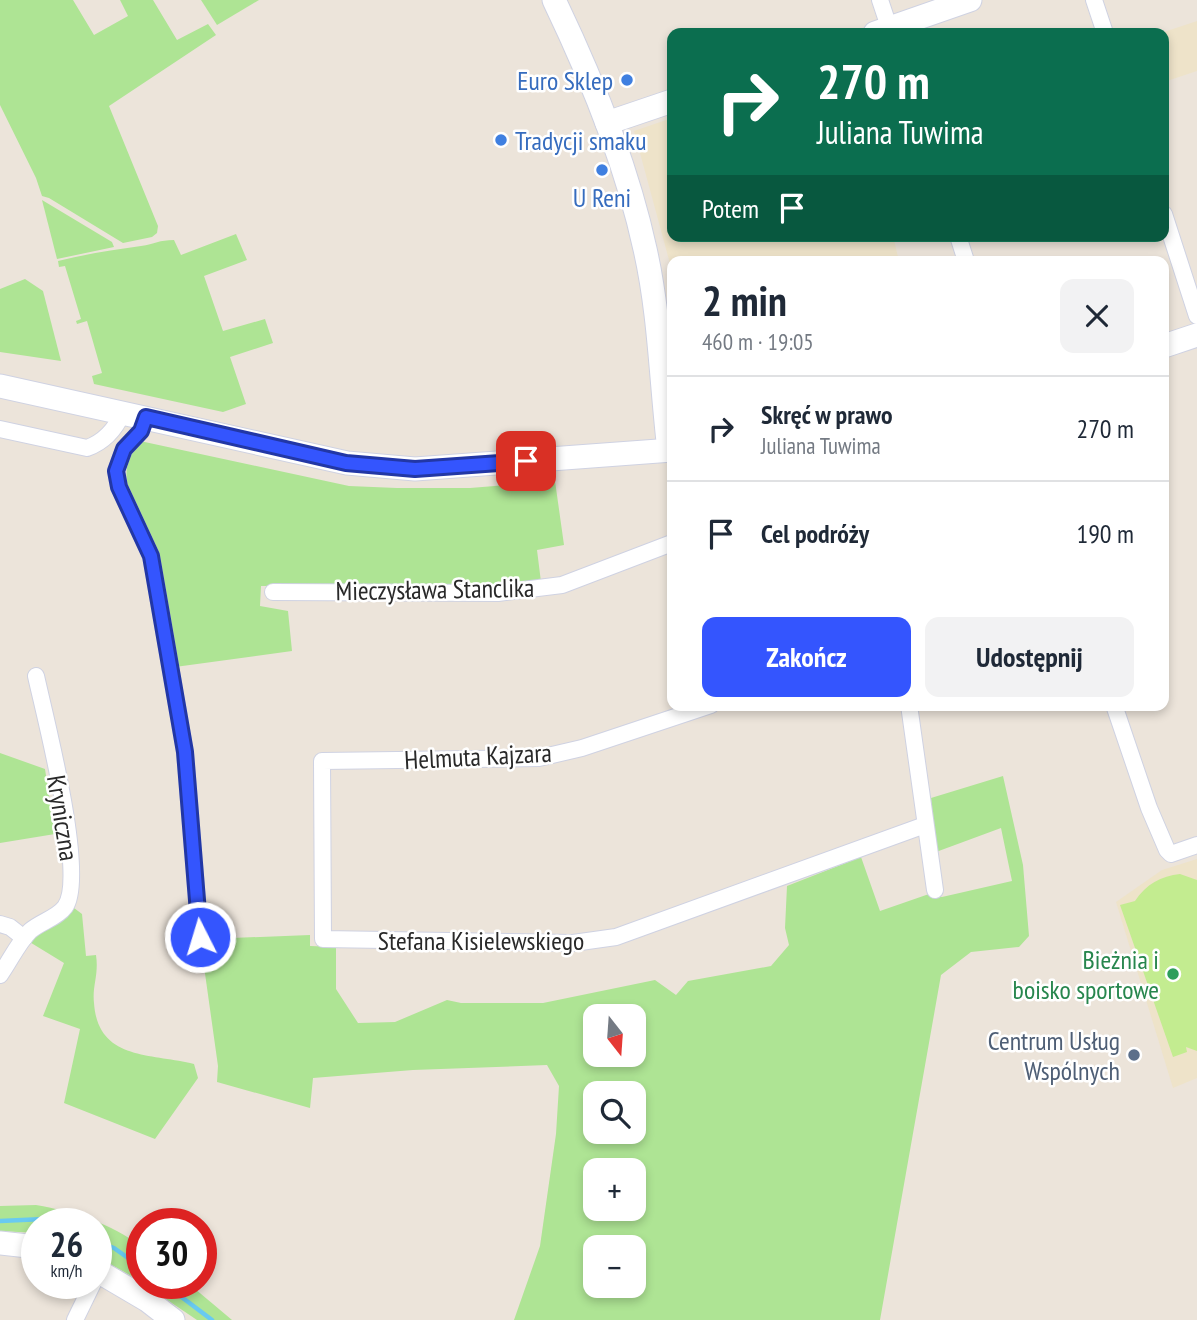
<!DOCTYPE html>
<html lang="pl">
<meta charset="utf-8">
<style>
body{margin:0;font-family:"PT Sans Narrow",sans-serif;background:#f2f2f3;color:#1f2937;height:100vh;display:flex;flex-direction:column;font-size:26px;white-space:nowrap}
*{box-sizing:border-box;margin:0}
p{font-size:23px;color:#747a83}
.icon{flex:none;width:38px;height:38px;fill:none;stroke:currentColor;stroke-width:2;stroke-linecap:round;stroke-linejoin:round}
.map{position:relative;flex:1;overflow:hidden}
.side{position:absolute;left:667px;top:256px;width:502px;height:455px;display:flex;flex-direction:column;background:#fff;border-radius:14px;box-shadow:0 4px 10px #0003}
.side>*{flex:none}
.hud{position:absolute;left:667px;top:28px;width:502px;height:214px;border-radius:14px;box-shadow:0 4px 10px #0003;background:#0b6e4f;color:#fff;overflow:hidden}
.needle{width:46px;rotate:163deg}
.controls{position:absolute;left:583px;top:1004px;display:grid;gap:14px}
.controls a{display:grid;place-items:center;width:63px;height:63px;border-radius:14px;background:#fff;box-shadow:0 4px 10px #0003;font-size:35px}
.speed{position:absolute;left:21px;top:1208px;display:flex;gap:14px;font-size:35px;font-weight:700;text-align:center}
.speed>*{display:grid;place-content:center;width:91px;height:91px;border-radius:50%;background:#fff;box-shadow:0 4px 10px #0003;line-height:1}
.speed small{font-size:18px;font-weight:400}
.speed .limit{border:10px solid #d22;background:#fff;color:#111}
.pin{position:absolute;display:grid;place-items:center;width:60px;height:60px;color:#fff;margin:-30px;border-radius:14px;box-shadow:0 4px 10px #0006}
.me{position:absolute;width:77px;margin:-38px;rotate:355deg;stroke-linejoin:round;filter:drop-shadow(0 0 5px #0008)}
.turn{display:flex;align-items:center;gap:24px;height:147px;padding:0 35px;font-size:32px}
.turn .icon{width:91px;height:91px;stroke-width:2.5}
.turn b{display:block;font-size:49px;line-height:60px}
.then{display:flex;align-items:center;height:66px;padding:0 35px;background:#0003;gap:14px;font-size:26px}
.round{display:grid;place-items:center;flex:none;width:74px;height:74px;border-radius:14px;background:#f2f2f3}
.head{display:flex;align-items:center;justify-content:space-between;height:119px;padding:0 35px}
h1{font-size:42px;font-weight:800;line-height:52px}
.primary-button{display:flex;gap:14px;margin-top:auto;padding:14px 35px}
.primary-button a{flex:1;height:80px;border-radius:14px;background:#3455fe;color:#fff;font-size:28px;font-weight:800;line-height:80px;text-align:center}
.primary-button a+a{background:#f2f2f3;color:#1f2937}
ul{padding:0;list-style:none}
li{display:flex;align-items:center;gap:21px;height:105px;padding:0 35px;border-top:2px solid #e0e1e3}
li div{flex:1}
li b{display:block;font-size:26px}
li em{font-style:normal}
.map>svg:first-child{display:block}
.education{fill:#eee3c9}
.green{fill:#aee494;fill-rule:evenodd}
.pitch{fill:#c3ec90}
.lines{fill:none;stroke-linecap:round;stroke-linejoin:round}
.stream{stroke:#69caf1;stroke-width:4.5}
.street-casing{stroke:#cfd2e2;stroke-width:18}
.secondary-casing{stroke:#cfd2e2;stroke-width:25}
.street{stroke:#fff;stroke-width:16}
.secondary{stroke:#fff;stroke-width:23}
.route-casing{stroke:#2237a5;stroke-width:18}
.route{stroke:#3455fe;stroke-width:12}
.shop-dot{fill:#3f7fe0;stroke:#fff;stroke-width:2.5}
.leisure-dot{fill:#2e9e5b;stroke:#fff;stroke-width:2.5}
.service-dot{fill:#5c6f8a;stroke:#fff;stroke-width:2.5}
.labels{text-anchor:middle;dominant-baseline:central;stroke-width:5;stroke-linejoin:round;paint-order:stroke}
.shop-label{font-size:26px;fill:#366cbe;stroke:#fff;text-anchor:end}
.street-label{font-size:26px;fill:#292929;stroke:#fff}
.leisure-label{font-size:26px;fill:#27864d;stroke:#fff;text-anchor:end}
.service-label{font-size:26px;fill:#4e5e75;stroke:#fff;text-anchor:end}
</style>
<div class="map">
<svg width="1197" height="1320" viewBox="0 0 1197 1320">
<rect width="100%" height="100%" fill="#ece4da"/>
<!-- education -->
<g class="education">
<path d="M1197 21V71L1164 82V33H1161Z"/>
<path d="M672 118V236H893L899 261H672V271L634 131Z"/>
<path d="M1197 859V1078L1173 1088 1116 902 1162 870Z"/>
</g>
<!-- green -->
<g class="green">
<path d="M0 0H73L94 35 128 16 120 0H153L177 40 208 24 216 35 109 106 158 226 157 233 152 237 123 243 49 198 42 196 36 178 0 105Z"/>
<path d="M201 0H259L217 25Z"/>
<path d="M42 200 112 242 114 247 57 259Z"/>
<path d="M236 234 247 260 204 276 223 331 265 319 273 343 230 357 246 404 223 412 94 384 92 376 102 373 87 321 77 324 76 321 81 319 65 266 59 267 58 261C86 254 113 250 141 246 155 244 159 240 174 240L181 255Z"/>
<path d="M25 279 43 291 61 361 0 352V289Z"/>
<path d="M140 441 349 486 397 488H470L555 481 564 545 537 550 541 582 494 584 261 586 260 606 288 611 292 651 175 667 165 589 156 555 127 484C125 465 129 455 140 441Z"/>
<path d="M0 753 45 769 55 834 0 843Z"/>
<path d="M1003 776 1023 865 1029 936 1019 947 971 952 941 975 880 1320H514L540 1246 556 1134 559 1086 547 1065 413 1070 313 1078 310 1108 217 1082 218 1066 201 945 207 944V939L310 935V946L336 947V989L358 1023 395 1022 447 1000 461 1003H543L655 980 676 995 688 981 771 966 789 945 785 928 787 886 861 857 880 911 929 894 942 897 1012 881 1001 828 936 852 931 798ZM595 1017H634V1055H595ZM595 1094H634V1132H595ZM595 1171H634V1209H595ZM595 1248H634V1286H595Z"/>
<path d="M74 908 82 914 86 956 96 955C99 975 92 986 94 1003 98 1061 151 1053 194 1064L198 1078 155 1139 64 1103 80 1029 43 1016 64 963 28 941Z"/>
<path d="M36 1205C75 1212 110 1223 142 1247V1282L96 1256V1223H37V1233L0 1231V1206Z"/>
<path d="M142 1283H188L232 1320H197Z"/>
</g>
<!-- pitch -->
<path class="pitch" d="M1180 874 1197 880V1051L1186 1047 1187 1052 1173 1057 1120 905 1135 901C1146 884 1161 876 1180 874Z"/>
<g class="lines">
<!-- stream -->
<g class="stream">
<path d="M0 1221 44 1219 55 1223"/>
<path d="M96 1241 114 1248 142 1268"/>
<path d="M163 1283 212 1320"/>
</g>
<defs>
<g id="street">
<path d="M880 0 891 33"/>
<path d="M1094 0 1105 33"/>
<path d="M1164 214 1197 316"/>
<path d="M958 236 966 261"/>
<path d="M146 417 141 431 124 449 116 471 119 487 151 556 185 752 200 937"/>
<path d="M0 429 87 448C104 442 116 428 123 412"/>
<path d="M273 592 498 593 562 585 672 543"/>
<path d="M711 705 582 748 539 758 322 761 323 939 573 943 616 937 925 825"/>
<path d="M909 705 935 890"/>
<path d="M1114 705 1149 808 1167 850 1171 854 1197 845"/>
<path d="M0 924 10 927 24 938"/>
<path d="M0 975C10 961 18 943 30 931 40 922 57 918 65 907 87 877 45 717 36 676"/>
<path d="M75 1320 93 1283"/>
</g>
<g id="secondary">
<path d="M554 0C591 77 627 166 645 249 660 315 661 384 669 450"/>
<path d="M875 33 970 0"/>
<path d="M607 123 672 101"/>
<path d="M1164 346 1197 335"/>
<path d="M0 386 347 463 415 469 672 450"/>
<path d="M0 1243 37 1247"/>
<path d="M96 1270 147 1300 173 1320"/>
</g>
</defs>
<!-- street casing -->
<use href="#street" class="street-casing"/>
<!-- secondary casing -->
<use href="#secondary" class="secondary-casing"/>
<!-- street -->
<use href="#street" class="street"/>
<!-- secondary -->
<use href="#secondary" class="secondary"/>
</g>
<g class="lines">
<defs>
<path id="route" d="M200 937 185 752 151 556 119 487 116 471 124 449 141 431 146 417 346 463 415 469 526 461"/>
</defs>
<!-- route casing -->
<use href="#route" class="route-casing"/>
<!-- route -->
<use href="#route" class="route"/>
</g>
<!-- markers -->
<g class="shop-dot">
<circle cx="627" cy="80" r="7"/>
<circle cx="501" cy="140" r="7"/>
<circle cx="602" cy="170" r="7"/>
</g>
<circle class="leisure-dot" cx="1173" cy="974" r="7"/>
<circle class="service-dot" cx="1134" cy="1055" r="7"/>
<g class="labels">
<!-- shop labels -->
<g class="shop-label">
<text x="613" y="80">Euro Sklep</text>
<text x="515" y="140" text-anchor="start">Tradycji smaku</text>
<text x="602" y="197" text-anchor="middle">U Reni</text>
</g>
<!-- street labels -->
<g class="street-label">
<text transform="translate(435 589) rotate(-1)">Mieczysława Stanclika</text>
<text transform="translate(478 756) rotate(-3)">Helmuta Kajzara</text>
<text transform="translate(63 818) rotate(81)">Kryniczna</text>
<text x="481" y="940">Stefana Kisielewskiego</text>
</g>
<!-- leisure labels -->
<g class="leisure-label">
<text x="1159" y="959">Bieżnia i<tspan x="1159" dy="30">boisko sportowe</tspan></text>
</g>
<!-- service labels -->
<g class="service-label">
<text x="1120" y="1040">Centrum Usług<tspan x="1120" dy="30">Wspólnych</tspan></text>
</g>
</g>
</svg>
<div class="controls">
<a><svg class="needle" viewBox="-14 -14 28 28"><path d="M0-13l5 13h-10z" fill="#e53935"/><path d="M0 13l5-13h-10z" fill="#747a83"/></svg></a>
<a><svg class="icon" aria-label="search" viewBox="0 0 24 24"><circle cx="10" cy="10" r="6"/><path d="M15 15l6 6"/></svg></a>
<a>+</a>
<a>−</a>
</div>
<div class="speed"><div>26<small>km/h</small></div><div class="limit">30</div></div>
<div class="pin" style="left:526px;top:461px;background:#d93025"><svg class="icon" aria-label="arrive" viewBox="0 0 24 24"><path d="M6 21V4h12l-3 4 3 4H6"/></svg></div>
<svg class="me" style="left:200px;top:937px" viewBox="-20 -20 40 40"><circle r="17" fill="#3455fe" stroke="#fff" stroke-width="3"/><path d="M0-11L8 9 0 5-8 9z" fill="#fff"/></svg>
<div class="hud">
<div class="turn"><svg class="icon" aria-label="right" viewBox="0 0 24 24"><path d="M7 20v-9h11M14 6l5 5-5 5"/></svg><div><b>270 m</b>Juliana Tuwima</div></div>
<div class="then">Potem<svg class="icon" aria-label="arrive" viewBox="0 0 24 24"><path d="M6 21V4h12l-3 4 3 4H6"/></svg></div>
</div>
<section class="side">
<div class="head"><div><h1>2 min</h1><p>460 m · 19:05</p></div><a class="round"><svg class="icon" aria-label="close" viewBox="0 0 24 24"><path d="M6 6l12 12M18 6L6 18"/></svg></a></div>
<ul>
<li><svg class="icon" aria-label="right" viewBox="0 0 24 24"><path d="M7 20v-9h11M14 6l5 5-5 5"/></svg><div><b>Skręć w prawo</b><p>Juliana Tuwima</p></div><em>270 m</em></li>
<li><svg class="icon" aria-label="arrive" viewBox="0 0 24 24"><path d="M6 21V4h12l-3 4 3 4H6"/></svg><div><b>Cel podróży</b></div><em>190 m</em></li>
</ul>
<div class="primary-button"><a>Zakończ</a><a>Udostępnij</a></div>
</section>
</div>
